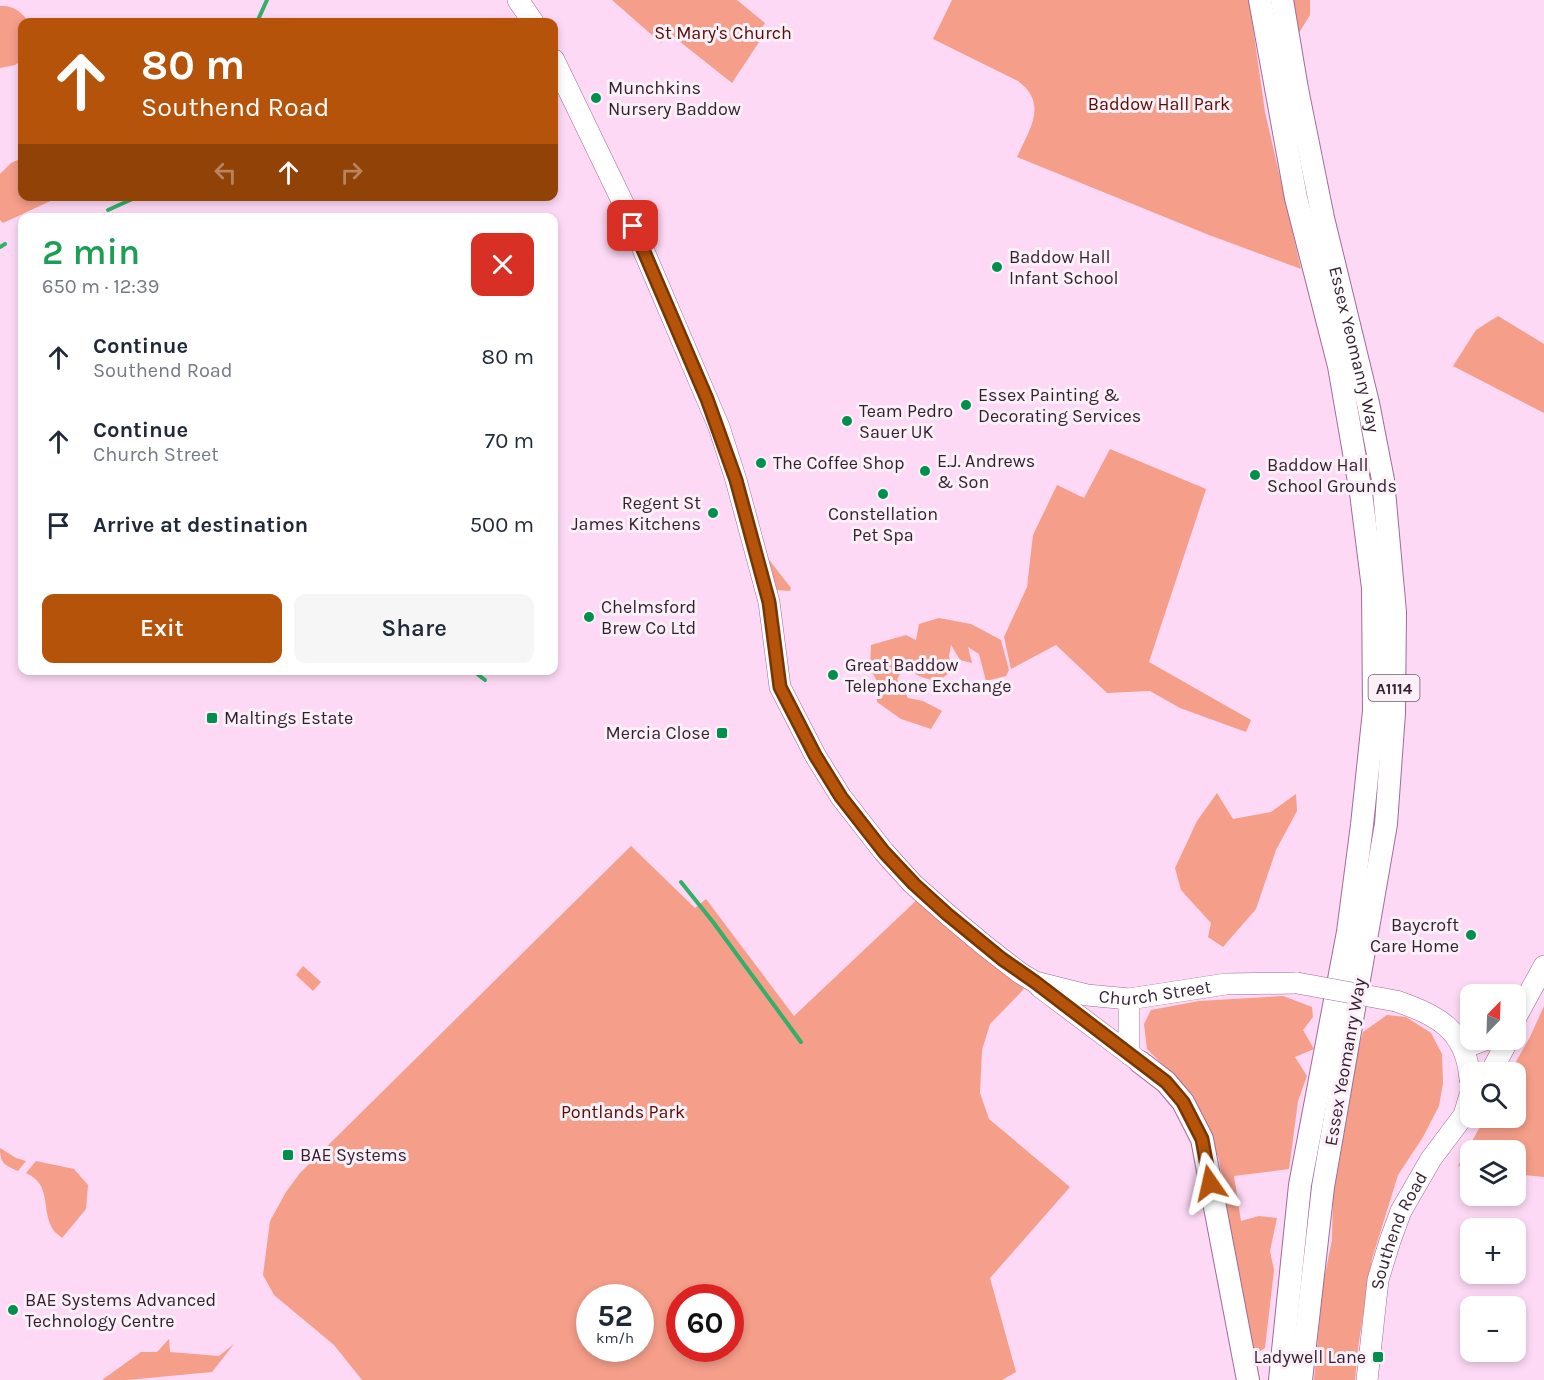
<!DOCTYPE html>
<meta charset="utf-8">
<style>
body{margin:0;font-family:Karla,sans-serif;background:#f6f6f7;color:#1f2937;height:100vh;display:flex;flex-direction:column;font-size:22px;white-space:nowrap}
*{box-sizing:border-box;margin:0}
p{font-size:20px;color:#747a83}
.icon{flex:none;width:33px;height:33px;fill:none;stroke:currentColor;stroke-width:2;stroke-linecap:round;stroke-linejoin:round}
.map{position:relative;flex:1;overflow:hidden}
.side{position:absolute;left:18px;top:213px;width:540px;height:462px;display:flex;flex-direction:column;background:#fff;border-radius:12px;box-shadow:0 3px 9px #0003}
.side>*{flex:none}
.hud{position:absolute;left:18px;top:18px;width:540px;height:183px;border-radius:12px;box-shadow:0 3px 9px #0003;background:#b45309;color:#fff;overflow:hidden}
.needle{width:39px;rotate:23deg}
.fabs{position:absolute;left:1460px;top:984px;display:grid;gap:12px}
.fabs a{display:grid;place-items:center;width:66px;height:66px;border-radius:12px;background:#fff;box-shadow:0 3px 9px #0003;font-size:30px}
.speed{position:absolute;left:576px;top:1284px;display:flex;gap:12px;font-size:30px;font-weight:700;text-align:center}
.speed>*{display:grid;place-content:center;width:78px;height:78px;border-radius:50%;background:#fff;box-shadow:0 3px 9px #0003;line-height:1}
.speed small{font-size:15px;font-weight:400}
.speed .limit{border:9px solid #d22;background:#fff;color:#111}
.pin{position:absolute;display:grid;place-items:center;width:51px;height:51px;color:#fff;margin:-26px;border-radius:12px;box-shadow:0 3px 9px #0006}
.me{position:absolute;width:66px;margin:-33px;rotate:349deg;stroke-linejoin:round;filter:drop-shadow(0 0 4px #0008)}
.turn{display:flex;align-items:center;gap:21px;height:126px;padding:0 24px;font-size:27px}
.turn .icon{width:78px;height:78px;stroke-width:2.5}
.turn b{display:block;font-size:42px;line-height:51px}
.lanes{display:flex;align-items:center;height:57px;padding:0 24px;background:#0003;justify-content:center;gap:30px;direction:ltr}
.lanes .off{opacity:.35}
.round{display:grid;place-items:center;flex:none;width:63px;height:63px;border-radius:12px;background:#f6f6f7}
.headline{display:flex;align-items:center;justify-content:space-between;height:102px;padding:0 24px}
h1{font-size:36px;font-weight:600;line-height:45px;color:#1e9e55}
.primary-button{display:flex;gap:12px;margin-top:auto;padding:12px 24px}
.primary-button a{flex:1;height:69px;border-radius:12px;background:#b45309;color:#fff;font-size:24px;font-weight:600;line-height:69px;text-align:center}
.primary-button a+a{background:#f6f6f7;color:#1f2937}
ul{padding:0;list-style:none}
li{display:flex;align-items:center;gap:18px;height:84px;padding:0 24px}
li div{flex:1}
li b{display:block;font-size:22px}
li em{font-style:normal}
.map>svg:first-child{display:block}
.green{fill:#f59e8a;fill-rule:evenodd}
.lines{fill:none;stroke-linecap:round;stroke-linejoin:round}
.stream{stroke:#32af68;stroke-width:4}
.secondary-casing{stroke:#a16b96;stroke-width:22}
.primary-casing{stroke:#a16b96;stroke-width:24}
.secondary{stroke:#fff;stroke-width:21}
.primary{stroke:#fff;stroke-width:22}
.secondary-bridge-casing{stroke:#a16b96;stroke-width:22;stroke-linecap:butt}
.secondary-bridge{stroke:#fff;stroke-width:21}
.route-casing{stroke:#753606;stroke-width:15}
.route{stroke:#b45309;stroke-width:10}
.poi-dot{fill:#018f4e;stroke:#fbeff8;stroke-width:2}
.labels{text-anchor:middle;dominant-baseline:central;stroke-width:6;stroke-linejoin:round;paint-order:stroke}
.shield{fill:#fbeff8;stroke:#6f5d6b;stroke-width:1.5}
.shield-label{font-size:16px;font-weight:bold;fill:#331e2f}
.park-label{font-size:18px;fill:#560c00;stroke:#fbeff8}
.poi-label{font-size:18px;fill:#331e2f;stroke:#fbeff8;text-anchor:start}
.street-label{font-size:18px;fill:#331e2f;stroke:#fbeff8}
</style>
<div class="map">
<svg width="1544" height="1380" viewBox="0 0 1544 1380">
<rect width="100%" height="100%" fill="#fdd9f5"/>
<!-- green -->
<g class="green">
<path d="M612 0H737L765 23 757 35 761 39 732 83 669 33 661 43Z"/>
<path d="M952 0H1249L1265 112 1301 269 1209 235 1017 157C1029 130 1049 104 1018 81L933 39Z"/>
<path d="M1288 0H1310V15L1297 36Z"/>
<path d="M0 6C13 5 22 12 29 22H22V60L15 65 0 68Z"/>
<path d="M22 158V196L59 197 3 223 0 220V174L11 163Z"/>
<path d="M1498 316 1544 344V413L1453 366 1476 330Z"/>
<path d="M1110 449 1206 489 1149 662 1251 720 1246 732 1180 708 1150 691 1107 693 1056 645 1011 669 1004 637 1027 587 1033 535 1057 485 1084 498Z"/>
<path d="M763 552 791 588 790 591 776 590Z"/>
<path d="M939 618 971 624 1001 640 1009 670 1006 676 986 681 979 654 968 647 972 663 960 660 951 645 949 656 952 671 937 682 919 676 904 667 897 679 908 698 923 701 942 711 931 729 901 719 877 702 876 679 870 669 871 645 906 635 916 640 919 624Z"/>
<path d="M1217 793 1233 819 1271 812 1296 794 1297 811 1276 850 1256 909 1223 947 1208 937 1211 923 1181 890 1175 868 1197 821Z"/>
<path d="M631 846 695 908 706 899 794 1016 919 898 1024 989 990 1024 982 1050 980 1093 989 1119 1070 1187 990 1278 1016 1372 1002 1380H362L334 1345 274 1295 263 1275 270 1221 286 1192 300 1173ZM590 1298H640V1348H590ZM680 1298H730V1348H680Z"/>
<path d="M303 966 321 982 313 991 296 975Z"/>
<path d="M1283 996 1312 1007 1313 1017 1303 1030 1314 1049 1295 1057 1307 1076 1298 1101 1289 1169 1234 1176 1241 1221 1259 1216 1277 1218 1270 1251 1274 1270 1265 1348 1251 1357 1219 1159 1193 1095 1147 1049 1144 1024 1151 1010 1199 1001Z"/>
<path d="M1544 1006V1177L1515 1174V1150H1470V1168L1458 1166 1485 1118H1515V1072H1510L1530 1037Z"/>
<path d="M1387 1015 1406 1017 1431 1033 1442 1054 1443 1083 1439 1106 1423 1137 1398 1175 1372 1259 1358 1348 1355 1380H1314L1323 1284 1332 1240 1333 1189 1350 1080 1363 1032Z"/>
<path d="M0 1148 16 1158 26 1161 18 1171C5 1165 0 1164 0 1148Z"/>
<path d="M36 1161 74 1169 88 1185 86 1209 62 1238C59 1235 54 1232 52 1228 41 1207 52 1185 26 1173Z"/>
<path d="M169 1339 170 1352 219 1356 234 1344 212 1372 127 1380H102L141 1352H157Z"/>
</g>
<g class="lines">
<!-- stream -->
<g class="stream">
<path d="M257 22 267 0"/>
<path d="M108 210 139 196"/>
<path d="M61 218 63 217"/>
<path d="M0 247 5 244"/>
<path d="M472 670 485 680"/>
<path d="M681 882 713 922 801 1042"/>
</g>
<defs>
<g id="secondary">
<path d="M518 0 533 22"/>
<path id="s1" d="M554 60 625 207 719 427 736 480 769 602 780 687 815 755 841 797 884 852 913 884 947 914 984 945 1020 973 1035 982 1087 995 1129 999 1226 984 1297 983"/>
<path d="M1040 987 1140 1062"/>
<path d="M1129 999V1054"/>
<path d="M1396 1001C1438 1015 1466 1030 1470 1079"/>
<path d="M1515 1019 1544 966"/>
<path d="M1463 1048 1485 1040"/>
<path d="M1491 1072 1508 1040"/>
<path id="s2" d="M1367 1380 1378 1280 1390 1241 1401 1211 1431 1159 1464 1115 1470 1095"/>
</g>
<g id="primary">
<path d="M1260 0 1296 198 1339 366 1361 493 1373 588 1374 711 1362 825 1348 932 1300 1185 1280 1380"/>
<path id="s3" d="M1282 0 1297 89 1323 218 1368 403 1383 480 1395 612 1394 713 1386 824 1323 1187 1301 1380"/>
<path d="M1140 1062 1166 1082 1183 1102 1202 1139 1248 1380"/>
</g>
</defs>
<!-- secondary casing -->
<use href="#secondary" class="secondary-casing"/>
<!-- primary casing -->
<use href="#primary" class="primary-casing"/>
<!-- secondary -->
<use href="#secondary" class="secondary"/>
<!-- primary -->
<use href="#primary" class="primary"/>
<defs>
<path id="secondary-bridge" d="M1297 983 1396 1001"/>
</defs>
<!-- secondary-bridge casing -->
<use href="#secondary-bridge" class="secondary-bridge-casing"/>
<!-- secondary-bridge -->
<use href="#secondary-bridge" class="secondary-bridge"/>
</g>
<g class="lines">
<defs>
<path id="route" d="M633 226 707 399 736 480 769 602 780 687 815 755 841 797 884 852 914 884 947 914 1002 959 1035 982 1166 1082 1183 1102 1202 1139 1210 1183"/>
</defs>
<!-- route casing -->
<use href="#route" class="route-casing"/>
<!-- route -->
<use href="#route" class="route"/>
</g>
<!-- markers -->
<g class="poi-dot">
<circle cx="596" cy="98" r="6"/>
<circle cx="997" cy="267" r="6"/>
<circle cx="966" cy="405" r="6"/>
<circle cx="847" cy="421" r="6"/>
<circle cx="761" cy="463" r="6"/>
<circle cx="925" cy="471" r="6"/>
<circle cx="1255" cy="475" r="6"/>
<circle cx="883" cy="494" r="6"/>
<circle cx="713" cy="513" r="6"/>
<circle cx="589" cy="617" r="6"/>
<circle cx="833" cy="675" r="6"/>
<rect x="206" y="712" width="12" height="12" rx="3"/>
<rect x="716" y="727" width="12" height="12" rx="3"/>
<circle cx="1471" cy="935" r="6"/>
<rect x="282" y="1149" width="12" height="12" rx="3"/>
<circle cx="13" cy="1310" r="6"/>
<rect x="1372" y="1351" width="12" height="12" rx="3"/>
</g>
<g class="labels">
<!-- shield labels -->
<rect class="shield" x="1368.5" y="675" width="51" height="26" rx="4.5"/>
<g class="shield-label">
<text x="1394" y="688">A1114</text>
</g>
<!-- park labels -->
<g class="park-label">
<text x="723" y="33">St Mary's Church</text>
<text x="1159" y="104">Baddow Hall Park</text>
<text x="623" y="1112">Pontlands Park</text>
</g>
<!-- poi labels -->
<g class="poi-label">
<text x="608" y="88">Munchkins<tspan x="608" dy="21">Nursery Baddow</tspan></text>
<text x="1009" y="257">Baddow Hall<tspan x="1009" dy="21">Infant School</tspan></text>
<text x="978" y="395">Essex Painting &amp;<tspan x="978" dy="21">Decorating Services</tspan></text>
<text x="859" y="411">Team Pedro<tspan x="859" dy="21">Sauer UK</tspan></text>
<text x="937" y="461">E.J. Andrews<tspan x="937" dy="21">&amp; Son</tspan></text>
<text x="773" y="463">The Coffee Shop</text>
<text x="1267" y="465">Baddow Hall<tspan x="1267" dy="21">School Grounds</tspan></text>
<text x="701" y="503" text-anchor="end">Regent St<tspan x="701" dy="21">James Kitchens</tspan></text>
<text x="883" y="514" text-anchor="middle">Constellation<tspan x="883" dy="21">Pet Spa</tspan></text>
<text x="601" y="607">Chelmsford<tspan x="601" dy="21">Brew Co Ltd</tspan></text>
<text x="845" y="665">Great Baddow<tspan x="845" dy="21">Telephone Exchange</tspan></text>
<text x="224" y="718">Maltings Estate</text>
<text x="710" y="733" text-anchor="end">Mercia Close</text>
<text x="1459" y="925" text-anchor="end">Baycroft<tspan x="1459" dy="21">Care Home</tspan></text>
<text x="300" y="1155">BAE Systems</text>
<text x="25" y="1300">BAE Systems Advanced<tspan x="25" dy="21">Technology Centre</tspan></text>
<text x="1366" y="1357" text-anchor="end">Ladywell Lane</text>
</g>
<!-- street labels -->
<g class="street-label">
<text stroke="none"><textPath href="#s3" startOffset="357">Essex Yeomanry Way</textPath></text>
<text stroke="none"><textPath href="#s1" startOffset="1188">Church Street</textPath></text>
<text transform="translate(1345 1062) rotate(-80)">Essex Yeomanry Way</text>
<text stroke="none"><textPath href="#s2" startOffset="154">Southend Road</textPath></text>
</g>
</g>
</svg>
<div class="fabs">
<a><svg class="needle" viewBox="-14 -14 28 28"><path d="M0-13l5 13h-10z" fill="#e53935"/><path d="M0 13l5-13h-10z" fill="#747a83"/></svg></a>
<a><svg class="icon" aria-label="search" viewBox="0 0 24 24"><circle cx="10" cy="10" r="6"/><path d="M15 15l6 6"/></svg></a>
<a><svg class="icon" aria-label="layers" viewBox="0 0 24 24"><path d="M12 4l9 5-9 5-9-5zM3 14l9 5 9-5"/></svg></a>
<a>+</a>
<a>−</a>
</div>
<div class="speed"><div>52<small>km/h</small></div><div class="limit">60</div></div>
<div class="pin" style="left:633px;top:226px;background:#d93025"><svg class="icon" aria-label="arrive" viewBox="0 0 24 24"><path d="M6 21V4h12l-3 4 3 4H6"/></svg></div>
<svg class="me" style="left:1210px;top:1183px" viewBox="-20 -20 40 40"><path d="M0-17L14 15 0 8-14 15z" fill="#b45309" stroke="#fff" stroke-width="4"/></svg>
<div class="hud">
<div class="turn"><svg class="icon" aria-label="ahead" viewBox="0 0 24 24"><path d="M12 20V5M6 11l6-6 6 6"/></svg><div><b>80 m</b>Southend Road</div></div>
<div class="lanes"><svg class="icon off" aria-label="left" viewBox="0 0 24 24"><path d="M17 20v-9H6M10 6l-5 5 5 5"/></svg><svg class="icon" aria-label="ahead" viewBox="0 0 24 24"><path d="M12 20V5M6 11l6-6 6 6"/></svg><svg class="icon off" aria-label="right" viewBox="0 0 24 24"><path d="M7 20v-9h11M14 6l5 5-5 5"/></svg></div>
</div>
<section class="side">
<div class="headline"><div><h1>2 min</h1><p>650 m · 12:39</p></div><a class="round" style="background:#d93025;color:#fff"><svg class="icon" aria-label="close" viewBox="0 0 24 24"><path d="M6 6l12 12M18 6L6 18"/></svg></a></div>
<ul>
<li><svg class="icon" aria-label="ahead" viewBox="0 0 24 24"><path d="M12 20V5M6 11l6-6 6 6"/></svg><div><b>Continue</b><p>Southend Road</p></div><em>80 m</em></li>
<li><svg class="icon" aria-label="ahead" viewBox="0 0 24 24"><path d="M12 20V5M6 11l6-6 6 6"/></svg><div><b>Continue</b><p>Church Street</p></div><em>70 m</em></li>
<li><svg class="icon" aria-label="arrive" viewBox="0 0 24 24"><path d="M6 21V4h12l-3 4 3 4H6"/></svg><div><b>Arrive at destination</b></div><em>500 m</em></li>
</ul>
<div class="primary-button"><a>Exit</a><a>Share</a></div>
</section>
</div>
